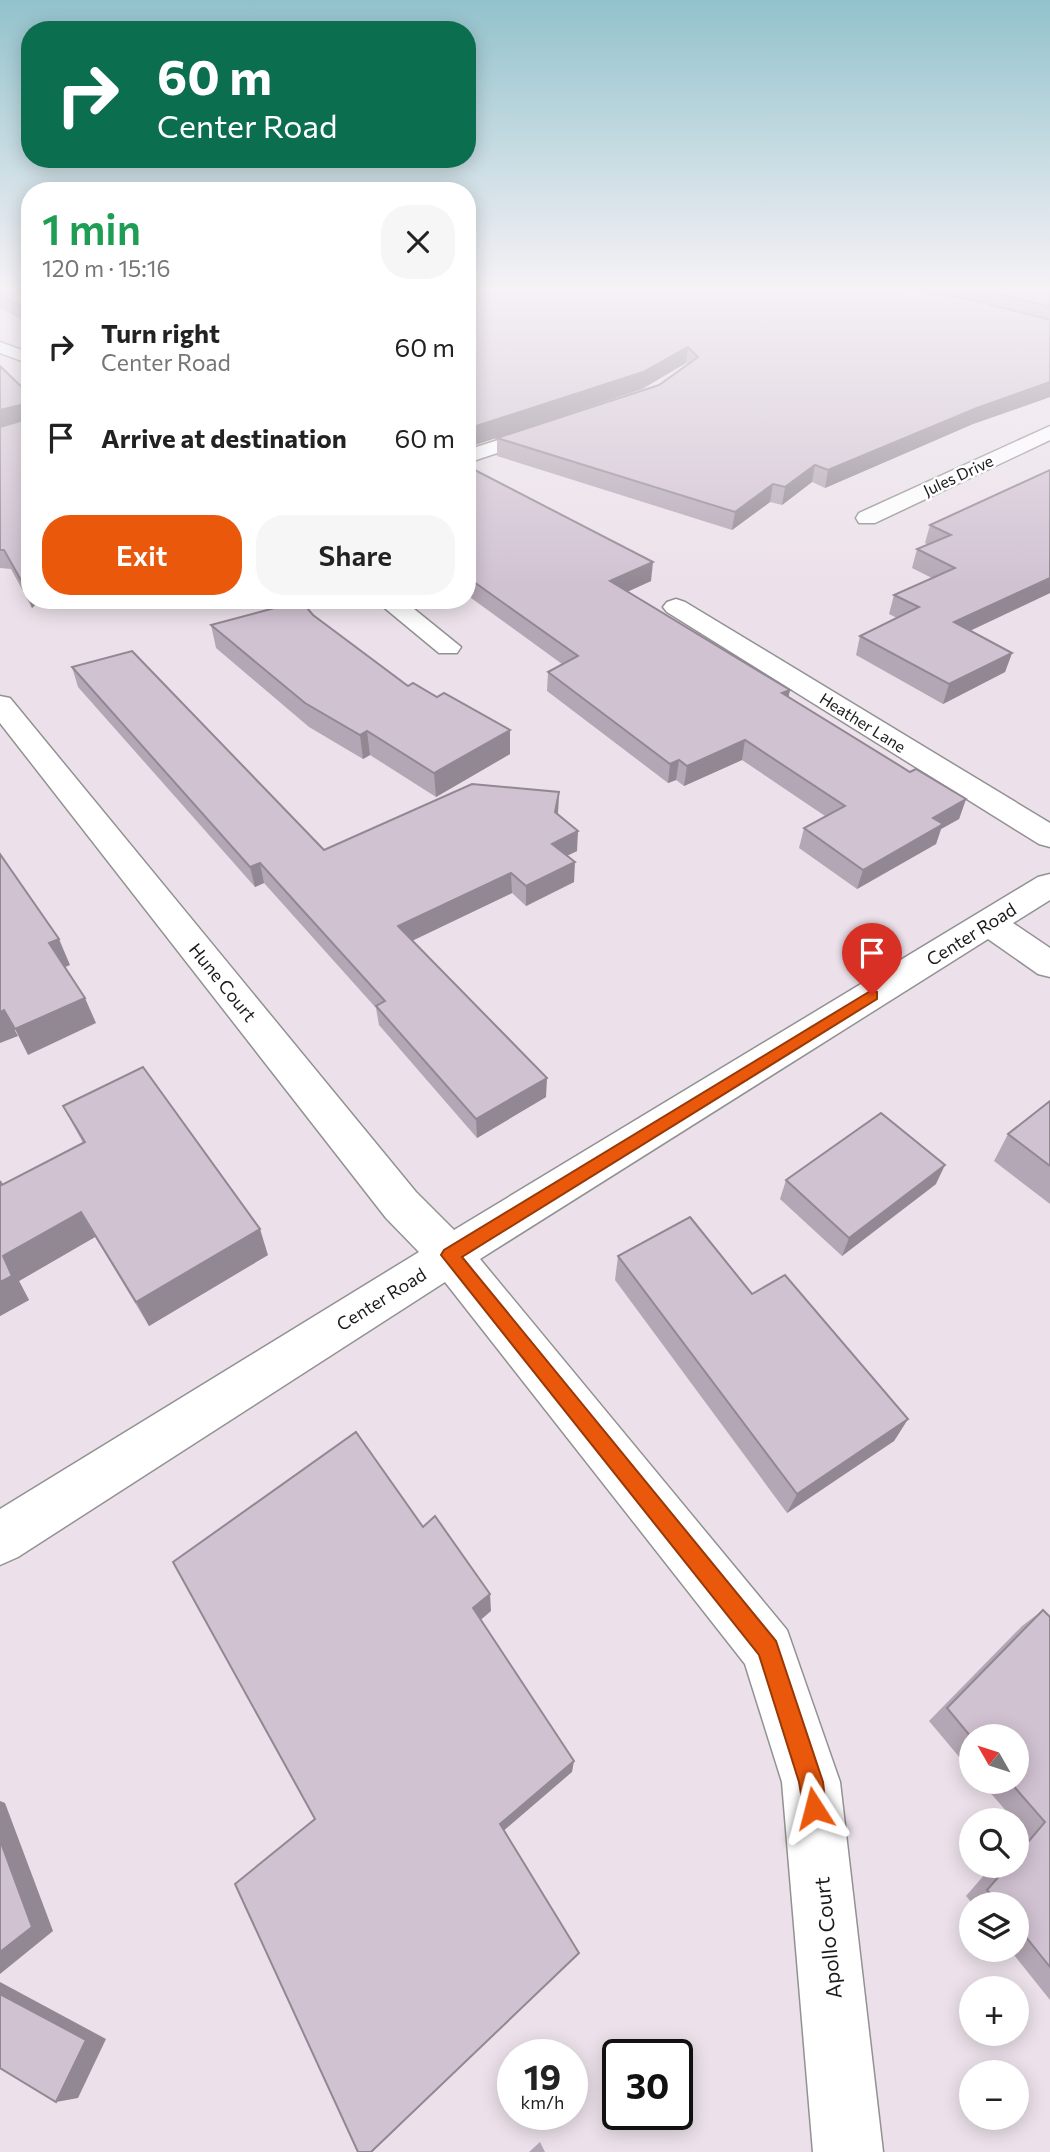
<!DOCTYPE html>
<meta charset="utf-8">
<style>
body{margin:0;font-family:Commissioner,sans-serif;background:#f6f6f6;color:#222;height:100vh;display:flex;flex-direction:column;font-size:26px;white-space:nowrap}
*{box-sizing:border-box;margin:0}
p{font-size:23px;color:#767676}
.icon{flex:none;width:38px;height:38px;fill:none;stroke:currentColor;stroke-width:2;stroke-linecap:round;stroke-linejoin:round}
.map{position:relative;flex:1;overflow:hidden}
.panel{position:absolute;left:21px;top:182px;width:455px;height:427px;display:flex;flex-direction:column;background:#fff;border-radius:28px;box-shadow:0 4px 18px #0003}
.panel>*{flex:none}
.top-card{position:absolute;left:21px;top:21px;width:455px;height:147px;border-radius:28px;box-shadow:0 4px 18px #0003;background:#0b6e4f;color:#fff;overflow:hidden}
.needle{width:46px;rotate:309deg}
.tools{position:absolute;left:959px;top:1724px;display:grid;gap:14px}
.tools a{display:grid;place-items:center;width:70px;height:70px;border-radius:50%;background:#fff;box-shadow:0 4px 18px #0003;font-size:35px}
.speed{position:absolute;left:497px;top:2039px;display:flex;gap:14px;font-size:35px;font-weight:700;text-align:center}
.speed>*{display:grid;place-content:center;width:91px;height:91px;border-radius:50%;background:#fff;box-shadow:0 4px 18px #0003;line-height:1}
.speed small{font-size:18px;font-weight:400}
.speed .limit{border:4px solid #111;border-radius:10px;background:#fff;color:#111}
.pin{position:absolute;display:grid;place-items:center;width:60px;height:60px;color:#fff;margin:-72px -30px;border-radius:50% 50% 50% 0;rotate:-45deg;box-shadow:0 0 7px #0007}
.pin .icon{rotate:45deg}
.me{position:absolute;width:77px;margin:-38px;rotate:351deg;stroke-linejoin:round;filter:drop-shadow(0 0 5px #0008)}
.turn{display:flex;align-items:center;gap:24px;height:147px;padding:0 21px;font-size:32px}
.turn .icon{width:91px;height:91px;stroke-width:2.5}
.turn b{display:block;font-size:49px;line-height:60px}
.round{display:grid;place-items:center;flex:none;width:74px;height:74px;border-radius:28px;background:#f6f6f6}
.head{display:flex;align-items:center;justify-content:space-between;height:119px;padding:0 21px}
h1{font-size:42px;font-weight:600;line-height:52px;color:#1e9e55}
.primary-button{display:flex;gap:14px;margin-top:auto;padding:14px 21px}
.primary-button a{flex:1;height:80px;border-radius:28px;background:#ea580c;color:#fff;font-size:28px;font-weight:600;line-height:80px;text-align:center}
.primary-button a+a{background:#f6f6f6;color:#222}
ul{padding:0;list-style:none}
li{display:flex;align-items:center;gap:21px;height:91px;padding:0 21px}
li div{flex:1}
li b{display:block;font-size:26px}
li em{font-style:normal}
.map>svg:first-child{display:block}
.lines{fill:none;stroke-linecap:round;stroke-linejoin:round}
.minor-casing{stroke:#929292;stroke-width:3}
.minor{fill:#fff;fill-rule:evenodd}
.wall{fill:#b4a7b5}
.shaded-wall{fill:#928893}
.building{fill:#d1c2d2;stroke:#928893;stroke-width:2}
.route{fill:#ea580c;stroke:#983908;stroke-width:2}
.labels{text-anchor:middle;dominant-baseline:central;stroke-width:5;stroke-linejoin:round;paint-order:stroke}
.far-street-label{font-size:16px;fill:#1b1b1b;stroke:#fff}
.street-label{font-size:18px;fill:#1b1b1b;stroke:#fff}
.near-street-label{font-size:21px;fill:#1b1b1b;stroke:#fff}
</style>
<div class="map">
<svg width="1050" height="2152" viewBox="0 0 1050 2152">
<rect width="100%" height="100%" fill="#ece1ea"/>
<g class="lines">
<defs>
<g id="minor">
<path d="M0 342 30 353V364L0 353Z"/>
<path d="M548 424 558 430 555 434 467 463V450Z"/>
<path d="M1050 426V440L875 523H859L856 518 859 513Z"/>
<path d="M676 599 685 602 1050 823V847L1039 844 667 612 663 607 667 602Z"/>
<path d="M375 600H403L461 647 457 653H439Z"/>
<path d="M0 696 10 698 416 1192 454 1230 1038 877 1050 874V900L1013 923 1050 948V977L1038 974 988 939 480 1259 787 1630 840 1782 883 2152H813L782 1782 745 1664 445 1282 18 1557 0 1565V1509L419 1252 386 1218 0 723Z"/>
</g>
</defs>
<!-- minor casing -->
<use href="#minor" class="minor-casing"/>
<!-- minor -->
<use href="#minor" class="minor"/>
</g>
<!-- wall -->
<g class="wall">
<path d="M0 286H30V324L0 308Z"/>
<path d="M467 286H1050V397L973 424 825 488 812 482 782 505 770 502 732 530 497 456V438L659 385 688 364 686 363 642 389 469 447 467 446Z"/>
<path d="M0 366 30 395V600H40L32 608 11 569 0 568Z"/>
<path d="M467 466 651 581 627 592 788 697 910 772 966 799 959 819 941 829 936 844 857 889 799 848 804 828 825 816 742 760 684 786 676 780 668 783 547 691 548 672 562 664 467 595Z"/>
<path d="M1050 470V593L970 631 1012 653 1005 672 943 704 856 655 860 636 897 618 889 614 894 595 932 578 912 568 917 549 928 545 925 543 930 525Z"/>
<path d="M313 615 408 686 510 754 436 797 370 755 363 759 309 727 216 648 211 625Z"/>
<path d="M72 667 324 850 559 792 558 814 577 851 567 856 574 882 526 906 512 893 412 941 546 1097 477 1138 379 1025 376 1008 264 883 255 887 78 687Z"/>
<path d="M1050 1101V1204L994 1161 1008 1134Z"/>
<path d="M63 1106 268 1255 149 1326 95 1237 19 1281 29 1300 0 1316 3 1184 83 1143Z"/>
<path d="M786 1180 936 1184 842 1256 780 1199Z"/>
<path d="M618 1256 908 1419 894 1441 787 1513 615 1280Z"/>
<path d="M1043 1610 1050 1617V2000L1010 1950H1017V1904H973L966 1896 992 1866H1017V1837L1022 1830 1017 1824V1820H1014L981 1782H1017L971 1736V1771L929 1721 1022 1626Z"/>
<path d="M540 2142 545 2152H529Z"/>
</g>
<!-- shaded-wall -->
<g class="shaded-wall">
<path d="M688 347 686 363 642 389 469 447 468 430Z"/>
<path d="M1050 382V397L973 424 825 488 828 470 977 408Z"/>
<path d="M24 404 29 421 0 429V410Z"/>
<path d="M815 465 812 482 782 505 785 487Z"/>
<path d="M773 484 770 502 732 530 735 512Z"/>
<path d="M653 562 651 581 609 600 610 581Z"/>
<path d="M1050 578V593L948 641 954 622Z"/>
<path d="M30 585V600H40L32 608 26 589Z"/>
<path d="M1012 653 1005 672 943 704 949 684Z"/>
<path d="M790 690 786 709 782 693Z"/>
<path d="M510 730V754L436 797 434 773Z"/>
<path d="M367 731 370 755 363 759 360 735Z"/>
<path d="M745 740 742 760 684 786 687 766Z"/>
<path d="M679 760 676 780 668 783 670 764Z"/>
<path d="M559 792 558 811 554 832 555 812Z"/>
<path d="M966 799 959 819 941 829 936 844 857 889 863 870 933 818Z"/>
<path d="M578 831 577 851 551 863 552 844Z"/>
<path d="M575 862 574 882 526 906V886Z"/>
<path d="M260 863 264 883 255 887 250 867Z"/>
<path d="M511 873 512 893 401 946 398 926Z"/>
<path d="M59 939 70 965 61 969 49 943Z"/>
<path d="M85 998 96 1023 28 1055 15 1029Z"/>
<path d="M4 1010 18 1036 0 1043V1012Z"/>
<path d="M547 1078 546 1097 477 1138 476 1119Z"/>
<path d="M945 1165 936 1184 842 1256 849 1238Z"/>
<path d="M81 1212 95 1237 19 1281 29 1300 0 1316V1282L3 1256Z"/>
<path d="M260 1229 268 1255 149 1326 136 1302Z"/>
<path d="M908 1419 894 1441 787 1513 797 1494Z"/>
<path d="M490 1594 491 1611 476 1624 473 1608Z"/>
<path d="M574 1761 572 1772 501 1833 500 1824Z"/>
<path d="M0 1801 5 1803 53 1931 0 1974Z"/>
<path d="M579 1953 372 2152H371Z"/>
<path d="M0 1982 106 2039 78 2098 56 2102 0 1994Z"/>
</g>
<!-- building -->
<g class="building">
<path d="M0 286H30V311L0 295Z"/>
<path d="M467 286H891L977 301 1050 320V382L977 408 828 470 815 465 785 487 773 484 735 512 497 438 659 385 698 357 688 347 643 372 467 429Z"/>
<path d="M966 286H1050V307Z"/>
<path d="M0 366 30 395V585L26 589 4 550H0V427L27 419V407L24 404 0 410Z"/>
<path d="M467 466 653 562 610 581 790 690 782 693 910 772 916 769 966 799 933 818 943 824 863 870 804 828 845 806 745 740 687 766 679 760 670 764 548 672 578 656 467 577Z"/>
<path d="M1050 470V578L954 622 1012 653 949 684 860 636 919 607 894 595 955 568 917 549 951 535 930 525Z"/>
<path d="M301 601 313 615 408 686 413 683 437 697 444 693 510 730 434 773 367 731 360 735 305 703 211 625Z"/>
<path d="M132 651 324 850 472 784 559 792 555 812 578 831 552 844 575 862 526 886 511 873 398 926 547 1078 476 1119 376 1006 385 1001 260 863 250 867 72 667Z"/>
<path d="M0 854 59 939 49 943 85 998 15 1029 4 1010 0 1012Z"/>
<path d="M143 1067 260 1229 136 1302 81 1212 3 1256 12 1276 0 1282V1181L2 1185 85 1142 63 1106Z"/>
<path d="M1050 1101V1166L1008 1134Z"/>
<path d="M881 1113 945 1165 849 1238 786 1180Z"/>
<path d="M690 1217 752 1294 785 1275 908 1419 797 1494 618 1256Z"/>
<path d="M356 1432 423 1527 435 1516 490 1594 473 1608 574 1761 500 1824 579 1953 371 2152H358L235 1884 315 1819 173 1562Z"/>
<path d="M1043 1610 1050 1617V1967L1017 1926V1904H999L987 1890 1008 1866H1017V1855L1045 1822 1010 1782H1017V1736L971 1737 947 1708Z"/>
<path d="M0 1840 32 1927 0 1952Z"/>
<path d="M0 1994 86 2040 56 2102 0 2068Z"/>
</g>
<!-- sky -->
<linearGradient id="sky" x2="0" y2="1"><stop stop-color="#92c2cc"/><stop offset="0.49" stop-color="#f6f2f6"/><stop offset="1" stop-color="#f6f2f6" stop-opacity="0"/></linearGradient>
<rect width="1050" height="587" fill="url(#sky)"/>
<!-- route -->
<path class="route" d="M872 990 877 992V999L462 1257 776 1641 823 1782 826 1808 823 1817 814 1821 805 1817 799 1782 759 1655 441 1255 444 1250Z"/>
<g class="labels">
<!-- far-street labels -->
<g class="far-street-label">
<text transform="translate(958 475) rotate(-25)">Jules Drive</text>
<text transform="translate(863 722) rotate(32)">Heather Lane</text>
</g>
<!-- street labels -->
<g class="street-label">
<text transform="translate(971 934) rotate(-32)">Center Road</text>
<text transform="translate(223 982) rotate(51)">Hune Court</text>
<text transform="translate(381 1299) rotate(-32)">Center Road</text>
</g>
<!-- near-street labels -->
<g class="near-street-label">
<text transform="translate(827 1938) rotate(-96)">Apollo Court</text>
</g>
</g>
</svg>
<div class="tools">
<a><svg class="needle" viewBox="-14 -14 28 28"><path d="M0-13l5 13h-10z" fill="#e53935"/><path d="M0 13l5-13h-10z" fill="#767676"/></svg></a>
<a><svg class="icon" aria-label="search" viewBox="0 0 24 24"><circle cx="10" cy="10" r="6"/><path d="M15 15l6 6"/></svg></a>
<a><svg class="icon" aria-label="layers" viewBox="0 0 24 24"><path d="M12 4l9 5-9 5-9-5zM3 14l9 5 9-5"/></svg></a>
<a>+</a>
<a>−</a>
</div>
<div class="speed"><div>19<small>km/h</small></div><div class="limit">30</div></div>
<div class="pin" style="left:872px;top:995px;background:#d93025"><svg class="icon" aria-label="arrive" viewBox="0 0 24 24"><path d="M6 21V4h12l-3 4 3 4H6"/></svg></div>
<svg class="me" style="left:814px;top:1808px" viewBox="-20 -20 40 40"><path d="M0-17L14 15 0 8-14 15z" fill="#ea580c" stroke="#fff" stroke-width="4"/></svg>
<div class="top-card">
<div class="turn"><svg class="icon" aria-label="right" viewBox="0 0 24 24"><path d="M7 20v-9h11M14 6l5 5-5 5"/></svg><div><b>60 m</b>Center Road</div></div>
</div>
<section class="panel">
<div class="head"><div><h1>1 min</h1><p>120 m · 15:16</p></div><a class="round"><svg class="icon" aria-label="close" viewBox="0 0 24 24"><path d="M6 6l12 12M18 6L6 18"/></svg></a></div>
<ul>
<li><svg class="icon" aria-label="right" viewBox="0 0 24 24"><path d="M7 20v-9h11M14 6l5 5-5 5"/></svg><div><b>Turn right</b><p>Center Road</p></div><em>60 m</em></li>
<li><svg class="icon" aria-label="arrive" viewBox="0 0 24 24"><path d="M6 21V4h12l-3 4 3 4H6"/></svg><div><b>Arrive at destination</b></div><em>60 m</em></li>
</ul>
<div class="primary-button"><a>Exit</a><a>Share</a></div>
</section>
</div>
